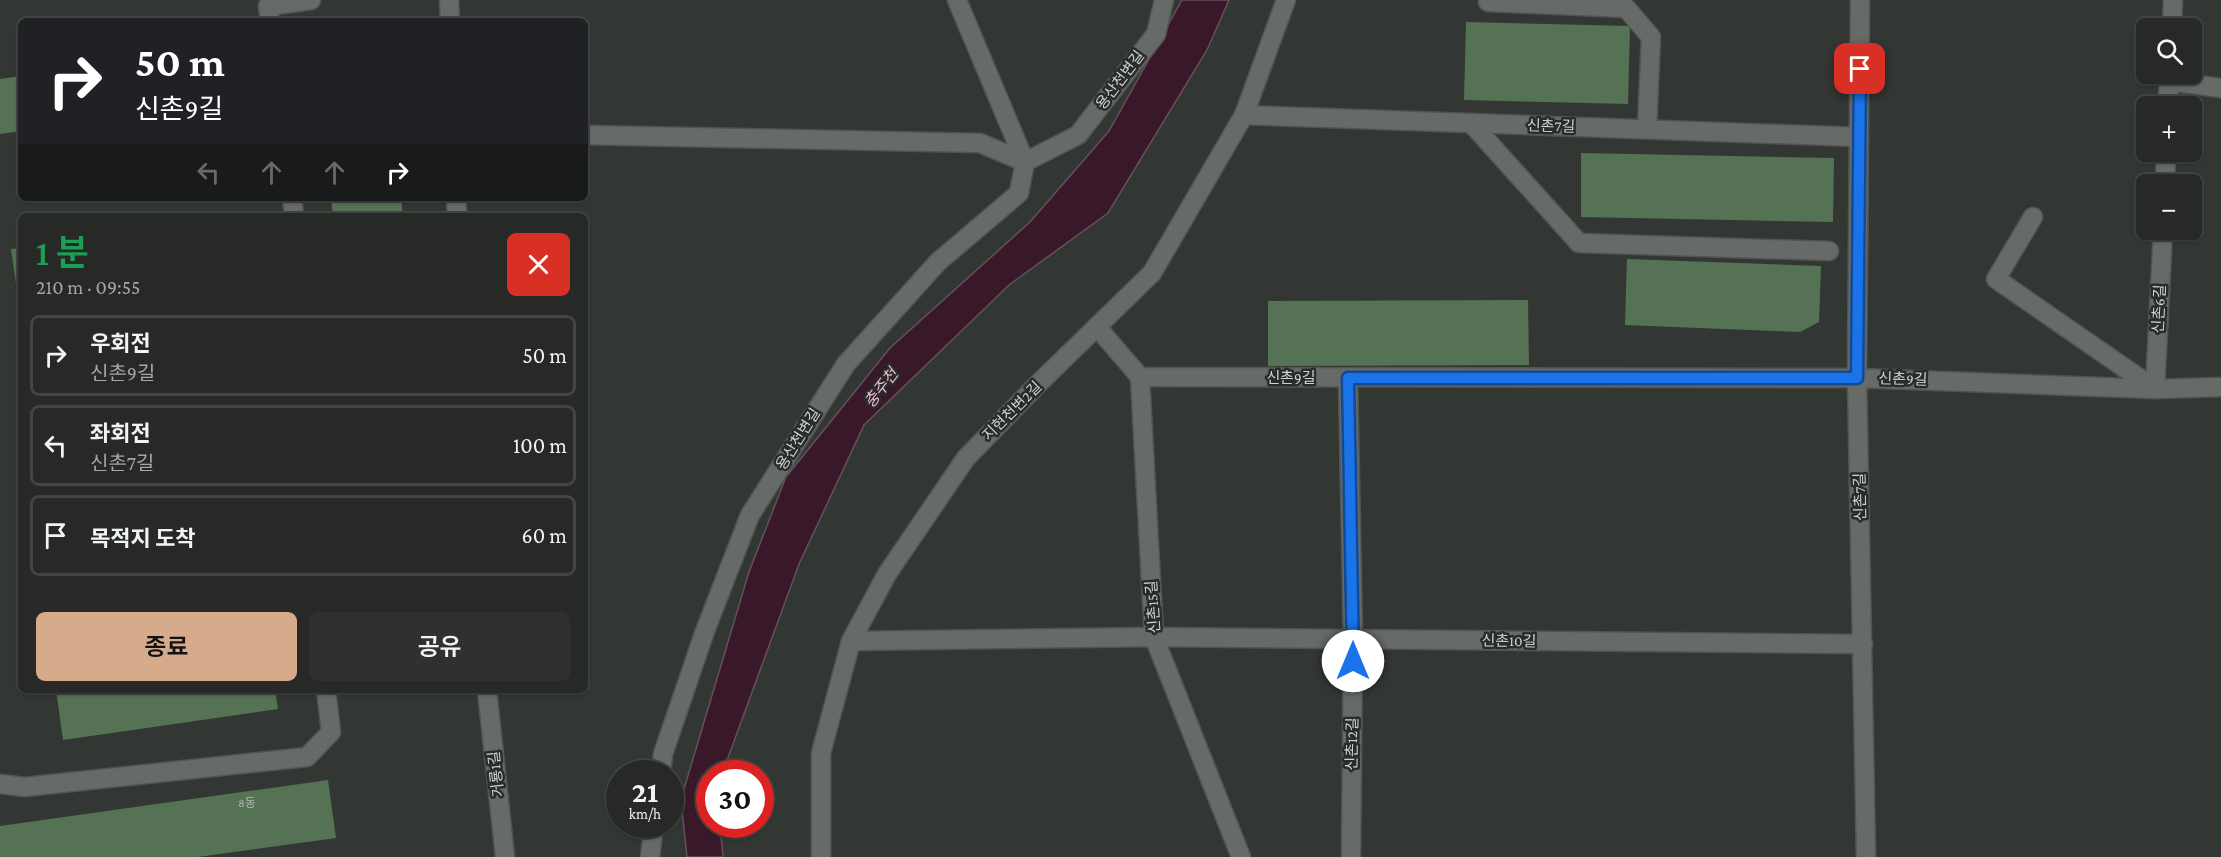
<!DOCTYPE html>
<html lang="ko">
<meta charset="utf-8">
<style>
body{margin:0;font-family:"Crimson Pro","Noto Sans KR",serif;background:#2e312e;color:#f1f3f6;height:100vh;display:flex;flex-direction:column;font-size:22px;white-space:nowrap}
*{box-sizing:border-box;margin:0}
p{font-size:20px;color:#a4a6a7}
.icon{flex:none;width:33px;height:33px;fill:none;stroke:currentColor;stroke-width:2;stroke-linecap:round;stroke-linejoin:round}
.map{position:relative;flex:1;overflow:hidden}
.details{position:absolute;left:18px;top:213px;width:570px;height:480px;display:flex;flex-direction:column;background:#262926;border-radius:9px;box-shadow:0 2px 4px #0004,0 0 0 2px #424543}
.details>*{flex:none}
.hud{position:absolute;left:18px;top:18px;width:570px;height:183px;border-radius:9px;box-shadow:0 2px 4px #0004,0 0 0 2px #424543;background:#202124;color:#fff;overflow:hidden}
.tools{position:absolute;left:2136px;top:18px;display:grid;gap:12px}
.tools a{display:grid;place-items:center;width:66px;height:66px;border-radius:9px;background:#262926;box-shadow:0 2px 4px #0004,0 0 0 2px #424543;font-size:30px}
.speed{position:absolute;left:606px;top:760px;display:flex;gap:12px;font-size:30px;font-weight:700;text-align:center}
.speed>*{display:grid;place-content:center;width:78px;height:78px;border-radius:50%;background:#262926;box-shadow:0 2px 4px #0004,0 0 0 2px #424543;line-height:1}
.speed small{font-size:15px;font-weight:400}
.speed .limit{border:9px solid #d22;background:#fff;color:#111}
.pin{position:absolute;display:grid;place-items:center;width:51px;height:51px;color:#fff;margin:-26px;border-radius:12px;box-shadow:0 3px 9px #0006}
.me{position:absolute;width:66px;margin:-33px;rotate:0deg;stroke-linejoin:round;filter:drop-shadow(0 0 4px #0008)}
.turn{display:flex;align-items:center;gap:21px;height:126px;padding:0 18px;font-size:27px}
.turn .icon{width:78px;height:78px;stroke-width:2.5}
.turn b{display:block;font-size:42px;line-height:51px}
.lanes{display:flex;align-items:center;height:57px;padding:0 18px;background:#0003;justify-content:center;gap:30px;direction:ltr}
.lanes .off{opacity:.35}
.round{display:grid;place-items:center;flex:none;width:63px;height:63px;border-radius:9px;background:#2e312e}
.headline{display:flex;align-items:center;justify-content:space-between;height:102px;padding:0 18px}
h1{font-size:36px;font-weight:600;line-height:45px;color:#1e9e55}
.button{display:flex;gap:12px;margin-top:auto;padding:12px 18px}
.button a{flex:1;height:69px;border-radius:9px;background:#d6ab8b;color:#111;font-size:24px;font-weight:600;line-height:69px;text-align:center}
.button a+a{background:#2e312e;color:#f1f3f6}
ul{padding:0;list-style:none}
li{display:flex;align-items:center;gap:18px;height:81px;margin:0 12px 9px;padding:0 6px;border:3px solid #424543;border-radius:9px}
li div{flex:1}
li b{display:block;font-size:22px}
li em{font-style:normal}
.map>svg:first-child{display:block}
.water{fill:#381829;stroke:#66505b;stroke-width:1.5}
.building{fill:#557254}
.lines{fill:none;stroke-linecap:round;stroke-linejoin:round}
.lane-casing{stroke:#525452;stroke-width:21}
.street-casing{stroke:#525452;stroke-width:21}
.lane{stroke:#676b67;stroke-width:18}
.street{stroke:#676b67;stroke-width:18}
.route-casing{stroke:#114b97;stroke-width:15}
.route{stroke:#1a73e8;stroke-width:10}
.labels{text-anchor:middle;dominant-baseline:central;stroke-width:5;stroke-linejoin:round;paint-order:stroke}
.number-label{font-size:12px;fill:#b2bbb2}
.street-label{font-size:15px;fill:#d1d3d1;stroke:#292d29}
.water-label{font-size:16px;font-style:italic;fill:#fab7d7;stroke:#292d29}
</style>
<div class="map">
<svg width="2221" height="857" viewBox="0 0 2221 857">
<rect width="100%" height="100%" fill="#333733"/>
<!-- water -->
<path class="water" d="M1182 0H1229L1207 50 1108 213 1009 285 864 425 799 564 722 774H710V825H720L723 857H687L681 799 749 572 786 477 890 348 1030 222 1109 131Z"/>
<!-- building -->
<g class="building">
<path d="M1466 22 1630 26 1628 104 1464 100Z"/>
<path d="M21 76V131L0 134V79Z"/>
<path d="M1581 153 1834 158 1833 222 1581 217Z"/>
<path d="M331 198H401L403 216H333Z"/>
<path d="M21 248V304H19L11 249Z"/>
<path d="M1627 259 1821 266 1819 322 1800 332 1625 325Z"/>
<path d="M1528 300 1529 365 1268 366V301Z"/>
<path d="M56 690H275L278 709 63 740Z"/>
<path d="M328 780 336 838 198 857H0V826Z"/>
</g>
<g class="lines">
<defs>
<g id="lane">
<path d="M1488 2 1626 8 1651 37 1647 129"/>
<path d="M270 21 268 6 311 0"/>
<path d="M1471 123 1579 243 1829 251"/>
<path d="M292 198 294 216"/>
<path d="M0 784 24 787 307 757 331 732 326 690"/>
</g>
<g id="street">
<path d="M449 0 450 21"/>
<path d="M957 0 1025 162"/>
<path d="M1860 0 1857 378 1866 857"/>
<path d="M2172 28 2173 0"/>
<path d="M2169 81 2221 88"/>
<path d="M2168 106 2169 74"/>
<path d="M1244 115 1859 137"/>
<path d="M585 135 980 143 1025 162"/>
<path d="M2165 184 2166 152"/>
<path d="M456 198 457 216"/>
<path d="M2033 217 1996 279 2155 389"/>
<path d="M1097 327 1140 377 1857 378 2155 389 2221 387"/>
<path d="M1140 377 1154 637 1241 857"/>
<path d="M1348 378 1353 640 1351 857"/>
<path d="M2155 389 2163 230"/>
<path d="M851 641 1154 637 1863 644"/>
<path d="M487 690 505 857"/>
<path d="M661 774 663 754 705 631 750 515 846 364 938 262 1019 193 1025 162 1078 135 1156 34 1164 0"/>
<path d="M650 857 654 825"/>
<path d="M821 857V753L851 641 887 574 966 458 1039 383 1152 273 1244 115 1286 0"/>
</g>
</defs>
<!-- lane casing -->
<use href="#lane" class="lane-casing"/>
<!-- street casing -->
<use href="#street" class="street-casing"/>
<!-- lane -->
<use href="#lane" class="lane"/>
<!-- street -->
<use href="#street" class="street"/>
</g>
<g class="lines">
<defs>
<path id="route" d="M1353 661 1348 378H1857L1860 69"/>
</defs>
<!-- route casing -->
<use href="#route" class="route-casing"/>
<!-- route -->
<use href="#route" class="route"/>
</g>
<g class="labels">
<!-- number labels -->
<g class="number-label">
<text x="247" y="803">8동</text>
</g>
<!-- street labels -->
<g class="street-label">
<text transform="translate(1120 80) rotate(-53)">용산천변길</text>
<text transform="translate(1551 126) rotate(2)">신촌7길</text>
<text transform="translate(2159 309) rotate(-87)">신촌6길</text>
<text x="1291" y="378">신촌9길</text>
<text transform="translate(1903 379) rotate(2)">신촌9길</text>
<text transform="translate(1012 411) rotate(-45)">지현천변2길</text>
<text transform="translate(798 439) rotate(-58)">용산천변길</text>
<text transform="translate(1860 497) rotate(-91)">신촌7길</text>
<text transform="translate(1153 607) rotate(-94)">신촌15길</text>
<text transform="translate(1509 641) rotate(1)">신촌10길</text>
<text transform="translate(1352 744) rotate(-89)">신촌12길</text>
<text transform="translate(496 774) rotate(-96)">거룡1길</text>
</g>
<!-- water labels -->
<g class="water-label">
<text transform="translate(881 388) rotate(-52)">충주천</text>
</g>
</g>
</svg>
<div class="tools">
<a><svg class="icon" aria-label="search" viewBox="0 0 24 24"><circle cx="10" cy="10" r="6"/><path d="M15 15l6 6"/></svg></a>
<a>+</a>
<a>−</a>
</div>
<div class="speed"><div>21<small>km/h</small></div><div class="limit">30</div></div>
<div class="pin" style="left:1860px;top:69px;background:#d93025"><svg class="icon" aria-label="arrive" viewBox="0 0 24 24"><path d="M6 21V4h12l-3 4 3 4H6"/></svg></div>
<svg class="me" style="left:1353px;top:661px" viewBox="-20 -20 40 40"><circle r="19" fill="#fff"/><path d="M0-13L10 11 0 6-10 11z" fill="#1a73e8"/></svg>
<div class="hud">
<div class="turn"><svg class="icon" aria-label="right" viewBox="0 0 24 24"><path d="M7 20v-9h11M14 6l5 5-5 5"/></svg><div><b>50 m</b>신촌9길</div></div>
<div class="lanes"><svg class="icon off" aria-label="left" viewBox="0 0 24 24"><path d="M17 20v-9H6M10 6l-5 5 5 5"/></svg><svg class="icon off" aria-label="ahead" viewBox="0 0 24 24"><path d="M12 20V5M6 11l6-6 6 6"/></svg><svg class="icon off" aria-label="ahead" viewBox="0 0 24 24"><path d="M12 20V5M6 11l6-6 6 6"/></svg><svg class="icon" aria-label="right" viewBox="0 0 24 24"><path d="M7 20v-9h11M14 6l5 5-5 5"/></svg></div>
</div>
<section class="details">
<div class="headline"><div><h1>1 분</h1><p>210 m · 09:55</p></div><a class="round" style="background:#d93025;color:#fff"><svg class="icon" aria-label="close" viewBox="0 0 24 24"><path d="M6 6l12 12M18 6L6 18"/></svg></a></div>
<ul>
<li><svg class="icon" aria-label="right" viewBox="0 0 24 24"><path d="M7 20v-9h11M14 6l5 5-5 5"/></svg><div><b>우회전</b><p>신촌9길</p></div><em>50 m</em></li>
<li><svg class="icon" aria-label="left" viewBox="0 0 24 24"><path d="M17 20v-9H6M10 6l-5 5 5 5"/></svg><div><b>좌회전</b><p>신촌7길</p></div><em>100 m</em></li>
<li><svg class="icon" aria-label="arrive" viewBox="0 0 24 24"><path d="M6 21V4h12l-3 4 3 4H6"/></svg><div><b>목적지 도착</b></div><em>60 m</em></li>
</ul>
<div class="button"><a>종료</a><a>공유</a></div>
</section>
</div>
